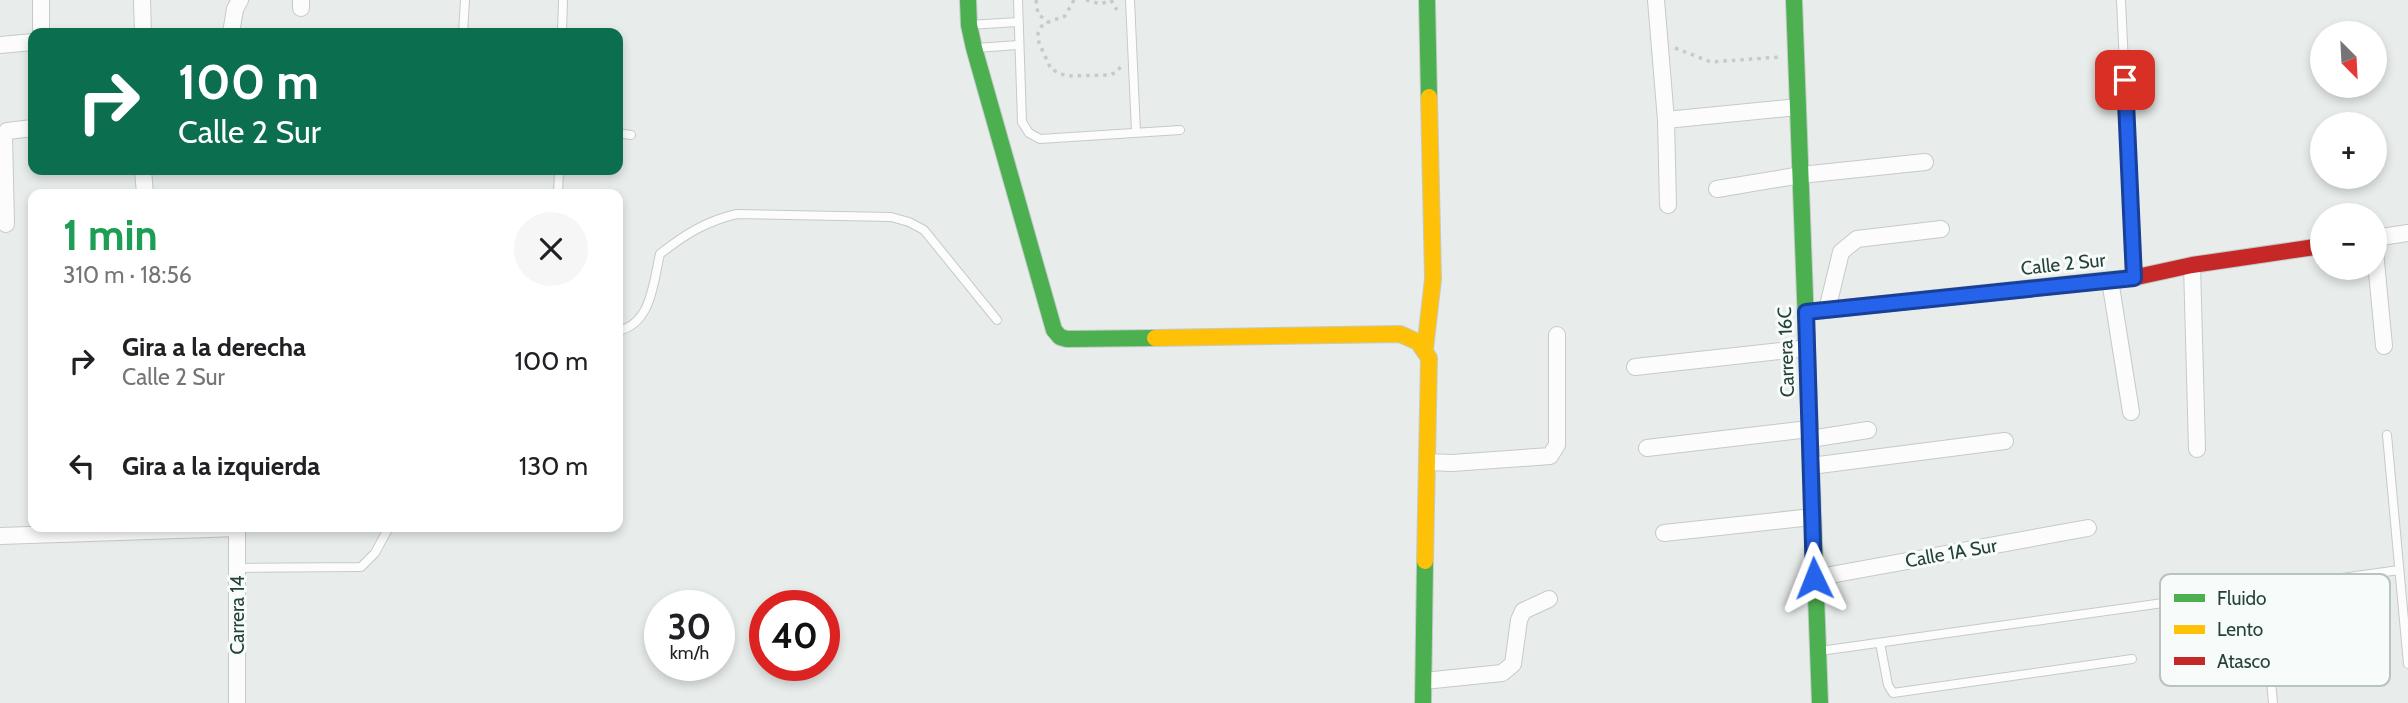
<!DOCTYPE html>
<html lang="es">
<meta charset="utf-8">
<style>
body{margin:0;font-family:Cabin,sans-serif;background:#f6f6f6;color:#202124;height:100vh;display:flex;flex-direction:column;font-size:26px;white-space:nowrap}
*{box-sizing:border-box;margin:0}
p{font-size:23px;color:#757577}
.icon{flex:none;width:38px;height:38px;fill:none;stroke:currentColor;stroke-width:2;stroke-linecap:round;stroke-linejoin:round}
.map{position:relative;flex:1;overflow:hidden}
.sheet{position:absolute;left:28px;top:189px;width:595px;height:343px;display:flex;flex-direction:column;background:#fff;border-radius:14px;box-shadow:0 4px 10px #0003}
.sheet>*{flex:none}
.guide{position:absolute;left:28px;top:28px;width:595px;height:147px;border-radius:14px;box-shadow:0 4px 10px #0003;background:#0b6e4f;color:#fff;overflow:hidden}
.needle{width:46px;rotate:156deg}
.fabs{position:absolute;left:2310px;top:21px;display:grid;gap:14px}
.fabs a{display:grid;place-items:center;width:77px;height:77px;border-radius:50%;background:#fff;box-shadow:0 4px 10px #0003;font-size:35px}
.speed{position:absolute;left:644px;top:590px;display:flex;gap:14px;font-size:35px;font-weight:700;text-align:center}
.speed>*{display:grid;place-content:center;width:91px;height:91px;border-radius:50%;background:#fff;box-shadow:0 4px 10px #0003;line-height:1}
.speed small{font-size:18px;font-weight:400}
.speed .limit{border:10px solid #d22;background:#fff;color:#111}
.pin{position:absolute;display:grid;place-items:center;width:60px;height:60px;color:#fff;margin:-30px;border-radius:14px;box-shadow:0 4px 10px #0006}
.me{position:absolute;width:77px;margin:-38px;rotate:358deg;stroke-linejoin:round;filter:drop-shadow(0 0 5px #0008)}
.turn{display:flex;align-items:center;gap:24px;height:147px;padding:0 35px;font-size:32px}
.turn .icon{width:91px;height:91px;stroke-width:2.5}
.turn b{display:block;font-size:49px;line-height:60px}
.round{display:grid;place-items:center;flex:none;width:74px;height:74px;border-radius:37px;background:#f6f6f6}
.head{display:flex;align-items:center;justify-content:space-between;height:119px;padding:0 35px}
h1{font-size:42px;font-weight:800;line-height:52px;color:#1e9e55}
ul{padding:0;list-style:none}
li{display:flex;align-items:center;gap:21px;height:105px;padding:0 35px}
li div{flex:1}
li b{display:block;font-size:26px}
li em{font-style:normal}
.map>svg:first-child{display:block}
.lines{fill:none;stroke-linecap:round;stroke-linejoin:round}
.lane-casing{stroke:#c5cac8;stroke-width:10}
.street-casing{stroke:#c5cac8;stroke-width:18}
.fast-casing{stroke:#c3cbc8;stroke-width:18}
.slow-casing{stroke:#c3cbc8;stroke-width:18}
.jam-casing{stroke:#c3cbc8;stroke-width:18}
.path{stroke:#c3ccca;stroke-width:3.5;stroke-dasharray:3.5 5;stroke-linecap:butt}
.lane{stroke:#fcfcfc;stroke-width:8}
.street{stroke:#fcfcfc;stroke-width:16}
.fast{stroke:#4caf50;stroke-width:16}
.slow{stroke:#ffc107;stroke-width:16}
.jam{stroke:#c62828;stroke-width:16}
.route-casing{stroke:#184099;stroke-width:18}
.route{stroke:#2563eb;stroke-width:12}
.labels{text-anchor:middle;dominant-baseline:central;stroke-width:6;stroke-linejoin:round;paint-order:stroke}
.street-label{font-size:19px;fill:#24423a;stroke:#f7fbf9}
.key{fill:#f7fbf9;stroke:#b8c4c0;stroke-width:2}
.key-label{font-size:19px;fill:#24423a}
</style>
<div class="map">
<svg width="2408" height="703" viewBox="0 0 2408 703">
<rect width="100%" height="100%" fill="#e8edeb"/>
<g class="lines">
<defs>
<g id="lane">
<path d="M1018 0 1022 122 1029 133 1040 139 1180 130"/>
<path d="M1130 0 1136 132"/>
<path d="M2121 0 2134 278"/>
<path d="M969 25 1018 22"/>
<path d="M463 33 465 0"/>
<path d="M562 33 563 0"/>
<path d="M976 48 1019 45"/>
<path d="M618 133 631 135"/>
<path d="M558 194 559 170"/>
<path d="M618 331C652 323 653 283 660 254 684 235 706 221 737 214L891 217 909 222 924 230 997 320"/>
<path d="M2387 435 2408 664"/>
<path d="M237 568 361 567 375 553 389 527"/>
<path d="M2263 590 2273 703"/>
<path d="M1880 643 1888 685 1893 693 2132 659"/>
<path d="M1820 651 2399 570"/>
</g>
<g id="street">
<path d="M142 0 143 33"/>
<path d="M1656 0 1666 120 1668 205"/>
<path d="M301 8V0"/>
<path d="M41 33V0"/>
<path d="M231 33 235 9 240 0"/>
<path d="M0 45 33 42"/>
<path d="M1666 120 1798 107"/>
<path d="M143 170 145 194"/>
<path d="M1717 189 1801 175 1925 162"/>
<path d="M6 224 4 136 7 131 33 128"/>
<path d="M2375 238 2408 233"/>
<path d="M2375 251 2384 346"/>
<path d="M2192 265 2197 449"/>
<path d="M2110 280 2131 412"/>
<path d="M1827 310 1841 252 1857 239 1941 229"/>
<path d="M1635 367 1807 348"/>
<path d="M1810 439 1868 430"/>
<path d="M1647 448 1809 429"/>
<path d="M1427 462 1452 463 1550 456 1557 445V335"/>
<path d="M1811 466 2005 441"/>
<path d="M237 527V703"/>
<path d="M1664 533 1812 517"/>
<path d="M0 536 237 528"/>
<path d="M1814 578 2088 528"/>
<path d="M1424 681 1502 673 1513 664 1519 620 1523 611 1549 599"/>
</g>
<g id="fast">
<path d="M968 0 969 25 974 48 1054 330 1060 337 1067 339 1155 338"/>
<path d="M1427 0 1429 97"/>
<path d="M1794 0 1820 703"/>
<path d="M1423 703 1425 561"/>
</g>
<g id="slow">
<path d="M1806 312 2137 277"/>
<path d="M1155 338 1400 334 1418 342 1429 358 1425 561"/>
<path d="M1425 349 1433 279 1429 97"/>
</g>
<path id="jam" d="M2137 277 2192 265 2322 246"/>
</defs>
<!-- lane casing -->
<use href="#lane" class="lane-casing"/>
<!-- street casing -->
<use href="#street" class="street-casing"/>
<!-- fast casing -->
<use href="#fast" class="fast-casing"/>
<!-- slow casing -->
<use href="#slow" class="slow-casing"/>
<!-- jam casing -->
<use href="#jam" class="jam-casing"/>
<!-- path -->
<g class="path">
<path d="M1036 0 1038 14 1048 22"/>
<path d="M1074 0 1065 16 1043 24 1038 33 1039 43 1051 69 1066 76 1109 75 1117 72 1121 66"/>
<path d="M1086 0 1101 4 1111 0"/>
<path d="M1111 0 1117 10"/>
<path d="M1675 48 1711 62 1780 57"/>
</g>
<!-- lane -->
<use href="#lane" class="lane"/>
<!-- street -->
<use href="#street" class="street"/>
<!-- fast -->
<use href="#fast" class="fast"/>
<!-- slow -->
<use href="#slow" class="slow"/>
<!-- jam -->
<use href="#jam" class="jam"/>
</g>
<g class="lines">
<defs>
<path id="route" d="M1814 578 1806 312 2134 278 2125 80"/>
</defs>
<!-- route casing -->
<use href="#route" class="route-casing"/>
<!-- route -->
<use href="#route" class="route"/>
</g>
<g class="labels">
<!-- street labels -->
<g class="street-label">
<text transform="translate(2063 264) rotate(-6)">Calle 2 Sur</text>
<text transform="translate(1786 352) rotate(-92)">Carrera 16C</text>
<text transform="translate(1951 553) rotate(-10)">Calle 1A Sur</text>
<text transform="translate(237 615) rotate(-90)">Carrera 14</text>
</g>
</g>
<!-- legend -->
<rect x="2160" y="574" width="230" height="112" rx="10" class="key"/>
<rect x="2174" y="594" width="31" height="8" fill="#4caf50"/>
<rect x="2174" y="625" width="31" height="9" fill="#ffc107"/>
<rect x="2174" y="657" width="31" height="8" fill="#c62828"/>
<g class="key-label">
<text x="2217" y="605">Fluido</text>
<text x="2217" y="636">Lento</text>
<text x="2217" y="668">Atasco</text>
</g>
</svg>
<div class="fabs">
<a><svg class="needle" viewBox="-14 -14 28 28"><path d="M0-13l5 13h-10z" fill="#e53935"/><path d="M0 13l5-13h-10z" fill="#757577"/></svg></a>
<a>+</a>
<a>−</a>
</div>
<div class="speed"><div>30<small>km/h</small></div><div class="limit">40</div></div>
<div class="pin" style="left:2125px;top:80px;background:#d93025"><svg class="icon" aria-label="arrive" viewBox="0 0 24 24"><path d="M6 21V4h12l-3 4 3 4H6"/></svg></div>
<svg class="me" style="left:1814px;top:578px" viewBox="-20 -20 40 40"><path d="M0-17L14 15 0 8-14 15z" fill="#2563eb" stroke="#fff" stroke-width="4"/></svg>
<div class="guide">
<div class="turn"><svg class="icon" aria-label="right" viewBox="0 0 24 24"><path d="M7 20v-9h11M14 6l5 5-5 5"/></svg><div><b>100 m</b>Calle 2 Sur</div></div>
</div>
<section class="sheet">
<div class="head"><div><h1>1 min</h1><p>310 m · 18:56</p></div><a class="round"><svg class="icon" aria-label="close" viewBox="0 0 24 24"><path d="M6 6l12 12M18 6L6 18"/></svg></a></div>
<ul>
<li><svg class="icon" aria-label="right" viewBox="0 0 24 24"><path d="M7 20v-9h11M14 6l5 5-5 5"/></svg><div><b>Gira a la derecha</b><p>Calle 2 Sur</p></div><em>100 m</em></li>
<li><svg class="icon" aria-label="left" viewBox="0 0 24 24"><path d="M17 20v-9H6M10 6l-5 5 5 5"/></svg><div><b>Gira a la izquierda</b></div><em>130 m</em></li>
</ul>
</section>
</div>
